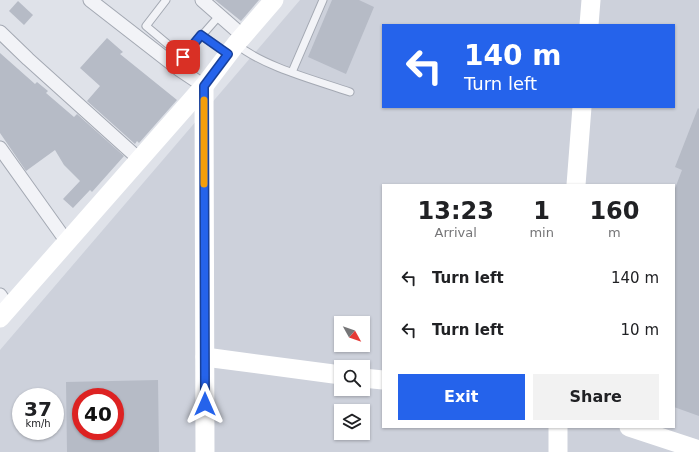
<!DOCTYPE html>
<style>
body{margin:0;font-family:"DejaVu Sans",sans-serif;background:#f2f2f2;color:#202124;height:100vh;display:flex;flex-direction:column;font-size:15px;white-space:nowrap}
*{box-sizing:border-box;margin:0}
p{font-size:13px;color:#757577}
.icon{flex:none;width:22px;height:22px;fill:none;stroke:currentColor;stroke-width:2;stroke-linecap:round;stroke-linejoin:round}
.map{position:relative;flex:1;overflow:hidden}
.panel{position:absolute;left:382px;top:184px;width:293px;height:244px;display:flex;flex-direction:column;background:#fff;border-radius:0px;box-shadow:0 1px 3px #0004}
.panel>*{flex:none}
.banner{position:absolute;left:382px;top:24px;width:293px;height:84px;border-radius:0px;box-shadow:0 1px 3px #0004;background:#2563eb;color:#fff;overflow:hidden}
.needle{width:26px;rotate:130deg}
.tools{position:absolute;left:334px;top:316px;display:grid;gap:8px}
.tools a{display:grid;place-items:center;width:36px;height:36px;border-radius:0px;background:#fff;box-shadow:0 1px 3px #0004;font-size:20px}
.speed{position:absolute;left:12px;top:388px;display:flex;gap:8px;font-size:20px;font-weight:700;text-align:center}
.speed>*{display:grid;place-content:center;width:52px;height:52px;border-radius:50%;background:#fff;box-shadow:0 1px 3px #0004;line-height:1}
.speed small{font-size:10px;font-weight:400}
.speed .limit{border:6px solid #d22;background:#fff;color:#111}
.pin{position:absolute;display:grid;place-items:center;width:34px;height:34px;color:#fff;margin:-17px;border-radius:8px;box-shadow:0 2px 6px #0006}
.me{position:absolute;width:44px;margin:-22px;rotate:0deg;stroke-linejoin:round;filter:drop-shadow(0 0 3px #0008)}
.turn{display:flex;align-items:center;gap:14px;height:84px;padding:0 16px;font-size:18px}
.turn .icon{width:52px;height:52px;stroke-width:2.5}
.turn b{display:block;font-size:28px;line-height:34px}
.eta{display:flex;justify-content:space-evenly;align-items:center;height:68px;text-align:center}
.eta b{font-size:24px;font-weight:700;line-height:28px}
.action{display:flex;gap:8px;margin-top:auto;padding:8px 16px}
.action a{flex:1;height:46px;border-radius:0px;background:#2563eb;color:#fff;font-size:16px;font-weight:700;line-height:46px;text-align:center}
.action a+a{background:#f2f2f2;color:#202124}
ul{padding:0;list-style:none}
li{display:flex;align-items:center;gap:12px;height:52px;padding:0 16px}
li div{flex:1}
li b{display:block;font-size:15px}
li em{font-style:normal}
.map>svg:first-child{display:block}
.built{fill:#cdd1db;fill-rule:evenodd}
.building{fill:#b6bbc6;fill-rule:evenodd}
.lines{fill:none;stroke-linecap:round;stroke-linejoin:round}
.lane-casing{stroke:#a4a9b3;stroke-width:9}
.street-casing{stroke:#a4a9b3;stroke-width:15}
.lane{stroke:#f2f3f7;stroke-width:7}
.street{stroke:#f2f3f7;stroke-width:13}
.secondary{stroke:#fff;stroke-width:19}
.route-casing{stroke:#184099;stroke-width:10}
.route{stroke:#2563eb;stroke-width:7}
.slow{stroke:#f59e0b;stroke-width:7}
</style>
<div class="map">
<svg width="699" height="452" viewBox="0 0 699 452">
<rect width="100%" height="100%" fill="#dfe2e9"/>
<!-- built -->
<path class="built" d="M300 0H699V452H0V350ZM383 25H674V107H383ZM383 185H674V427H383ZM341 323H363V345H341ZM341 367H363V389H341ZM21 397H55V431H21ZM81 397H115V431H81ZM341 411H363V433H341Z"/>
<!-- building -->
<g class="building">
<path d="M215 0H259L241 21Z"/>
<path d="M332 0H359L374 7 346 74 308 57Z"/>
<path d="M18 1 33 15 24 25 9 11Z"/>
<path d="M107 38 123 52 120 54 177 100 139 143 137 141 135 144 87 101 100 86 80 68Z"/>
<path d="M0 53 35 84 37 82 48 91 46 93 74 117 77 114 124 156 92 192 90 190 73 208 63 199 80 181 64 165 55 150 26 171 0 133Z"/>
<path d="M698 108 699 109V416L674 407V191L682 170 675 167Z"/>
<path d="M158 380 159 452H67L66 382ZM81 397H115V431H81Z"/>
</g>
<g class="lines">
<defs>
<g id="lane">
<path d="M166 0 146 26 183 57 219 16"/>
<path d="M201 35 228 54"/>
<path d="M236 44C264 67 315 80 350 92"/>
<path d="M292 72 323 0"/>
</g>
<g id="street">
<path d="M90 0 180 70 204 86"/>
<path d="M202 0 243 36"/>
<path d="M0 32 28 59 139 159"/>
<path d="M0 148 67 242"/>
<path d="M0 295 9 308"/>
</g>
</defs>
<!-- lane casing -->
<use href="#lane" class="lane-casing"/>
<!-- street casing -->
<use href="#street" class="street-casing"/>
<!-- lane -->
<use href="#lane" class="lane"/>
<!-- street -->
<use href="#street" class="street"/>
<!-- secondary -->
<g class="secondary">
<path d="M589 25 591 0"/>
<path d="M204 86 205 452"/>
<path d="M576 185 582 107"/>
<path d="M0 318 204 86 236 44 274 0"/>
<path d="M205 357 341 375"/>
<path d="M363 378 383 380"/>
<path d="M558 427V452"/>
<path d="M629 427 699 450"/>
</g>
</g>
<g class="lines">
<defs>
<path id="route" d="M183 57 201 35 228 54 204 86 205 404"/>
</defs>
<!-- route casing -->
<use href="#route" class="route-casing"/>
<!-- route -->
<use href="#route" class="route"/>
<!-- slow -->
<path class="slow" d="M204 100V184"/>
</g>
</svg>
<div class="tools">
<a><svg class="needle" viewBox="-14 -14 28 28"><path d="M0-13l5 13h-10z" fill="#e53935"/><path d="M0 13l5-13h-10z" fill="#757577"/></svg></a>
<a><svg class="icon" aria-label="search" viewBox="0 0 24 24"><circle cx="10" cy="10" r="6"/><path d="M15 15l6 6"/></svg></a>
<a><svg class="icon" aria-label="layers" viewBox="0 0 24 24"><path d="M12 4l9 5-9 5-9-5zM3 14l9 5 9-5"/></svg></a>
</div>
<div class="speed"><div>37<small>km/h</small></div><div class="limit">40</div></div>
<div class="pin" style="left:183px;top:57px;background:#d93025"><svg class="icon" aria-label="arrive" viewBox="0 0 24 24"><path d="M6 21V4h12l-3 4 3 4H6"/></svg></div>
<svg class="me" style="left:205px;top:404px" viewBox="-20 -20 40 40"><path d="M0-17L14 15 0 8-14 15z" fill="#2563eb" stroke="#fff" stroke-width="4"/></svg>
<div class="banner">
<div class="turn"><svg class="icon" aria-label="left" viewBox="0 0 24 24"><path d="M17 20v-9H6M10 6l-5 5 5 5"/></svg><div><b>140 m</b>Turn left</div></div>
</div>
<section class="panel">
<div class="eta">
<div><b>13:23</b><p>Arrival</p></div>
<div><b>1</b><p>min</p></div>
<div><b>160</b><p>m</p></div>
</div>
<ul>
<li><svg class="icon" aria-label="left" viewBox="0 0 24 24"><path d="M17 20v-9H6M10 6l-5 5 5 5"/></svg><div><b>Turn left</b></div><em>140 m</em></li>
<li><svg class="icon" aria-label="left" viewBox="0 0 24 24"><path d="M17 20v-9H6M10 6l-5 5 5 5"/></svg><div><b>Turn left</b></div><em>10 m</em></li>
</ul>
<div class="action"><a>Exit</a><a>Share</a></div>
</section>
</div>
